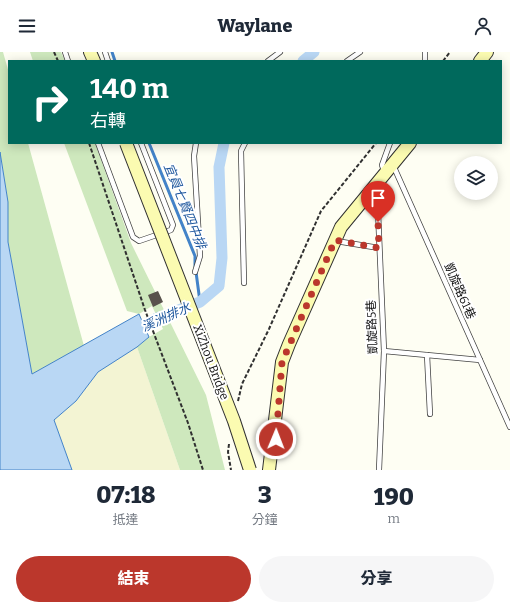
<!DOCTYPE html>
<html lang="zh-TW">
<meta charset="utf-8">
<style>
body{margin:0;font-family:Bitter,"Noto Sans TC",serif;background:#f6f6f7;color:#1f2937;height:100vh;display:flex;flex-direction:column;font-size:15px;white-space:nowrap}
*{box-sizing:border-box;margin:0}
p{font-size:13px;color:#747a83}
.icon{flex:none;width:22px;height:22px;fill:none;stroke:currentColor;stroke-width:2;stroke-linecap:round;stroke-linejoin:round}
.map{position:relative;height:418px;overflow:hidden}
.details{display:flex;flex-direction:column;background:#fff;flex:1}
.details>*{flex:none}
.guide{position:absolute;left:8px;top:8px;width:494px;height:84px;border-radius:0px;box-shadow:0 2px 10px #0003;background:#00695c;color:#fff;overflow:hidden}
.fabs{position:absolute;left:454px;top:104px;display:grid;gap:8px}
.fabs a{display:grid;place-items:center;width:44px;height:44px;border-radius:50%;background:#fff;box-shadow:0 2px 10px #0003;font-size:20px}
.pin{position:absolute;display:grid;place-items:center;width:34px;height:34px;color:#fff;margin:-41px -17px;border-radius:50% 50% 50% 0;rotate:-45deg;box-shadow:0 0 4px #0007}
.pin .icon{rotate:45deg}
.me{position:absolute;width:44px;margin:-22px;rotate:1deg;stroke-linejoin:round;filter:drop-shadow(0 0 3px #0008)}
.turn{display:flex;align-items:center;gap:14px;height:84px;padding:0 16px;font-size:18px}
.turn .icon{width:52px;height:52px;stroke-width:2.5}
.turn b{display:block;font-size:28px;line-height:34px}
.eta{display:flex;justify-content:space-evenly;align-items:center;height:68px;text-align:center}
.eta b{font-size:24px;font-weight:800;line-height:28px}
.button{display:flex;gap:8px;margin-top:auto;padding:8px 16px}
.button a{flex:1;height:46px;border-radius:24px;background:#bb372c;color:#fff;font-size:16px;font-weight:800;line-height:46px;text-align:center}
.button a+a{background:#f6f6f7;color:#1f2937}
header{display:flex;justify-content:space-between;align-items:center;height:52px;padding:0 16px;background:#fff;font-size:18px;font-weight:800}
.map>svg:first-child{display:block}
.farmland{fill:#f3f4d3}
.green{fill:#cee8bd}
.water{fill:#b9d7f4;stroke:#4383c8}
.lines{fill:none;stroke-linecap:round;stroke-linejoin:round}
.stream{stroke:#4383c8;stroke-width:3}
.canal{stroke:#b9d7f4;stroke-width:11}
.building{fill:#58524c}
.lane-casing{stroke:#424242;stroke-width:6}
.secondary-casing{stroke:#313131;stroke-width:14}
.path{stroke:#313131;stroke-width:2;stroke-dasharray:4 2;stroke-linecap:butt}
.lane{stroke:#fff;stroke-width:4.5}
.secondary{stroke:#fbfbb1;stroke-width:12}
.secondary-bridge-casing{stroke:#313131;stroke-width:14;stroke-linecap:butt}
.secondary-bridge{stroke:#fbfbb1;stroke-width:12}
.route{stroke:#bb372c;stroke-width:7;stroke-dasharray:0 12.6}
.labels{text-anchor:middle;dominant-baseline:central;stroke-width:4;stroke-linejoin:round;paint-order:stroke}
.street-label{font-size:12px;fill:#0f0f0f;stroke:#fff}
.water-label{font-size:13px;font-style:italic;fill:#1d569d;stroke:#fff}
</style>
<header><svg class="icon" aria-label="menu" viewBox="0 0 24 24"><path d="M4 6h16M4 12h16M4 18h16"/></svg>Waylane<svg class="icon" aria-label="person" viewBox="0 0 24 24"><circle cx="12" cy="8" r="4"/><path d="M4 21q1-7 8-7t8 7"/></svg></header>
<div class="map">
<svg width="510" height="418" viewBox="0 0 510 418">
<rect width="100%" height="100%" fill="#fefef3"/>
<!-- farmland -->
<path class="farmland" d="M137 295 180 418H72L54 368 76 349 98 320Z"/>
<!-- green -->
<g class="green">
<path d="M0 0H3L9 21V91H28L84 294 32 322 8 190V150L0 100Z"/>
<path d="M30 0H61L65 9H33Z"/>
<path d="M64 91H95L131 191 206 343 225 418H180L137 295 149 285 163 277 152 254 139 262 127 259Z"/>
</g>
<!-- water -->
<path class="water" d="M0 100 8 150V190L32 322 139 262 149 285 137 295 98 320 76 349 54 368 72 418H0Z"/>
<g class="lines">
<!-- stream -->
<g class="stream">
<path d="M112 0 115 9"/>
<path d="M149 91 195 204V214"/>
<path d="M196 220 200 250"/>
</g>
<!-- canal -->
<g class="canal">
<path d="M303 9 314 0"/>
<path d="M132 280 155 267 200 250 219 234 222 206 219 115 224 91"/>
</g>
</g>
<!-- building -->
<path class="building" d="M158 239 163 250 153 255 148 243Z"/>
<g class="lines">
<defs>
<g id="lane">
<path d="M65 0 68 9"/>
<path d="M105 0 108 9"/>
<path d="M268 9 280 0"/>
<path d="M347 9 360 0"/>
<path d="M425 9V0"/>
<path d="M98 91 133 185 139 189 171 178 173 173 141 91"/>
<path d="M393 113 510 375"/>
<path d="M384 119 382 113 390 91"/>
<path d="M377 136 384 299 379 418"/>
<path d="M336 189 379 196"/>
<path d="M195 220 200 204 194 104 196 91"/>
<path d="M244 231 241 99 245 91"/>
<path d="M384 299 480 308"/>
<path d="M427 303 430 362"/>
</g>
<g id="secondary">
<path d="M90 0 94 9"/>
<path d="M480 9 487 0"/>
<path d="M269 418 282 310 289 292 341 175 410 91"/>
</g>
</defs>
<!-- lane casing -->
<use href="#lane" class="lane-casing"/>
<!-- secondary casing -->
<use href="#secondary" class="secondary-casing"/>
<!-- path -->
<g class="path">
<path d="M54 0 58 9"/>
<path d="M443 9 450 0"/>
<path d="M89 91 145 258 188 371 203 418"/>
<path d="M238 349 242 332 269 277 321 159 376 91"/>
<path d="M229 392 228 400 231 418"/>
</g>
<!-- lane -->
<use href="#lane" class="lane"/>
<!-- secondary -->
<use href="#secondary" class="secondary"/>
<defs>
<path id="secondary-bridge" d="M126 91 234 369 250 418"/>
</defs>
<!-- secondary-bridge casing -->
<use href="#secondary-bridge" class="secondary-bridge-casing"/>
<!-- secondary-bridge -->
<use href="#secondary-bridge" class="secondary-bridge"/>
</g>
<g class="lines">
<!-- route -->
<path class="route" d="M276 387 282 310 335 188 379 196 378 170"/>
</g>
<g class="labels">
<!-- street labels -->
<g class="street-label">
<text transform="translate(460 239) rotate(66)">凱旋路61巷</text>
<text transform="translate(372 275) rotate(-92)">凱旋路5巷</text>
<text transform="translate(211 310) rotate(69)">XiZhou Bridge</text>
</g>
<!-- water labels -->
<g class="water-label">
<text transform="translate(185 154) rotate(68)">宜員七賢四中排</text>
<text transform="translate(166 265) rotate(-24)">溪洲排水</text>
</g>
</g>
</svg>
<div class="fabs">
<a><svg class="icon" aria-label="layers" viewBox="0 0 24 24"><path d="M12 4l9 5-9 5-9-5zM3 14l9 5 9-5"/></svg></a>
</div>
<div class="pin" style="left:378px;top:170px;background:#d93025"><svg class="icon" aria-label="arrive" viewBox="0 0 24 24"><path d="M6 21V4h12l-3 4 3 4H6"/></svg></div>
<svg class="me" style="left:276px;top:387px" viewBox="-20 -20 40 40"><circle r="17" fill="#bb372c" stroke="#fff" stroke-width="3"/><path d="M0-11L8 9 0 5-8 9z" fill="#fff"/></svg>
<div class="guide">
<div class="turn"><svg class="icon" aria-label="right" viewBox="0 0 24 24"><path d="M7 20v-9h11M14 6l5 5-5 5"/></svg><div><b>140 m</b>右轉</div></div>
</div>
</div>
<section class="details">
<div class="eta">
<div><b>07:18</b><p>抵達</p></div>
<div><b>3</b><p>分鐘</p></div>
<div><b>190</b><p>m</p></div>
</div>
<div class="button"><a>結束</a><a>分享</a></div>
</section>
